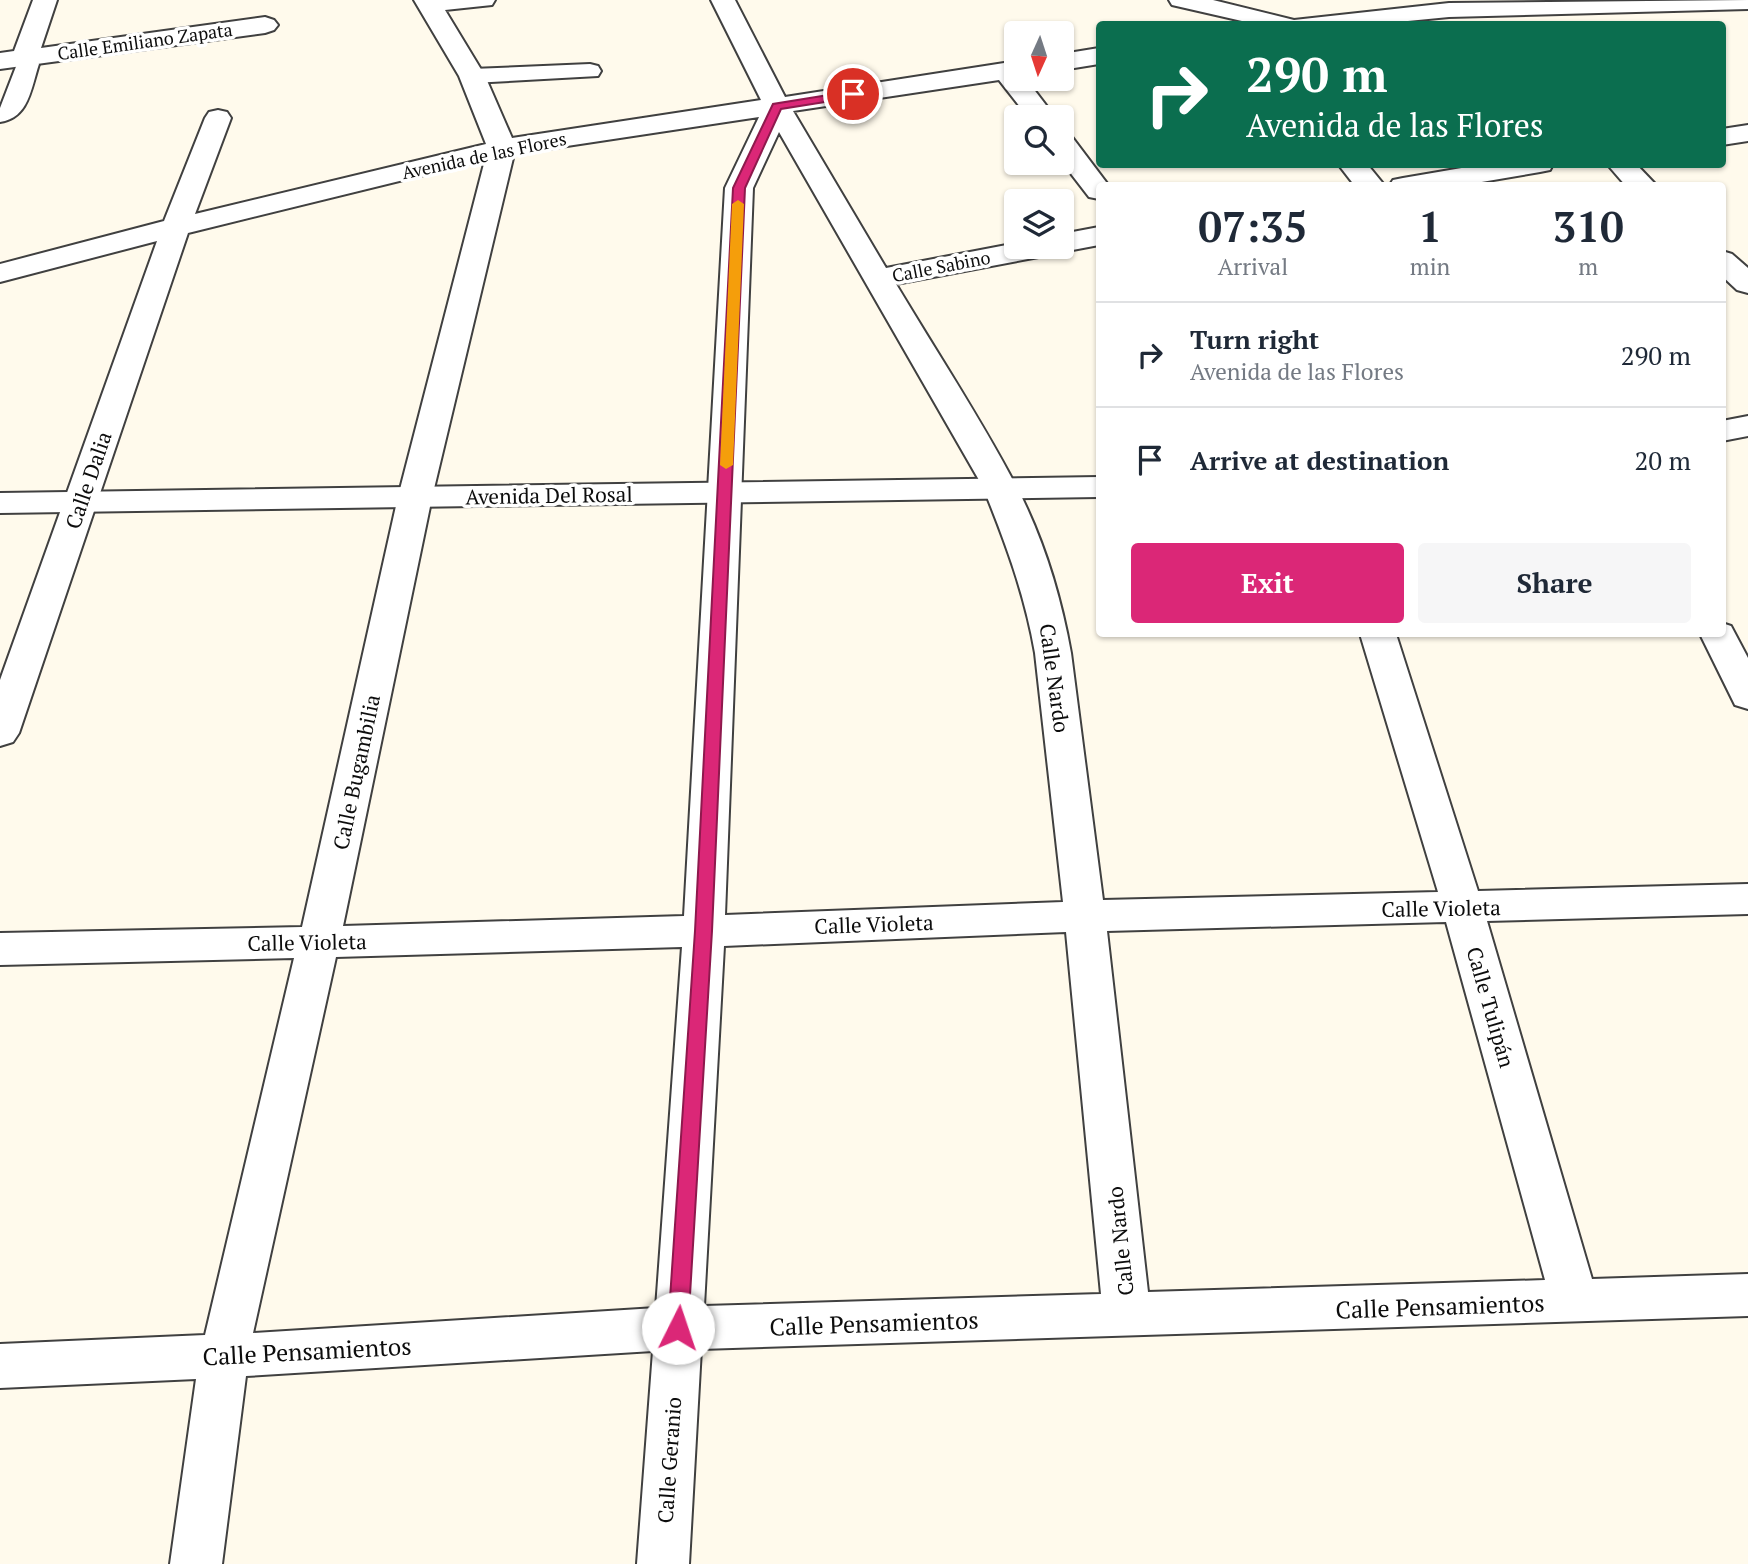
<!DOCTYPE html>
<meta charset="utf-8">
<style>
body{margin:0;font-family:"PT Serif",serif;background:#f6f6f7;color:#1f2937;height:100vh;display:flex;flex-direction:column;font-size:26px;white-space:nowrap}
*{box-sizing:border-box;margin:0}
p{font-size:23px;color:#747a83}
.icon{flex:none;width:38px;height:38px;fill:none;stroke:currentColor;stroke-width:2;stroke-linecap:round;stroke-linejoin:round}
.map{position:relative;flex:1;overflow:hidden}
.details{position:absolute;left:1096px;top:182px;width:630px;height:455px;display:flex;flex-direction:column;background:#fff;border-radius:7px;box-shadow:0 2px 5px #0004}
.details>*{flex:none}
.top-card{position:absolute;left:1096px;top:21px;width:630px;height:147px;border-radius:7px;box-shadow:0 2px 5px #0004;background:#0b6e4f;color:#fff;overflow:hidden}
.needle{width:46px;rotate:183deg}
.buttons{position:absolute;left:1004px;top:21px;display:grid;gap:14px}
.buttons a{display:grid;place-items:center;width:70px;height:70px;border-radius:7px;background:#fff;box-shadow:0 2px 5px #0004;font-size:35px}
.pin{position:absolute;display:grid;place-items:center;width:60px;height:60px;color:#fff;margin:-30px;border:4px solid #fff;border-radius:50%;box-shadow:0 2px 7px #0007}
.me{position:absolute;width:77px;margin:-38px;rotate:4deg;stroke-linejoin:round;filter:drop-shadow(0 0 5px #0008)}
.turn{display:flex;align-items:center;gap:24px;height:147px;padding:0 35px;font-size:32px}
.turn .icon{width:91px;height:91px;stroke-width:2.5}
.turn b{display:block;font-size:49px;line-height:60px}
.eta{display:flex;justify-content:space-evenly;align-items:center;height:119px;text-align:center}
.eta b{font-size:42px;font-weight:800;line-height:49px}
.cta{display:flex;gap:14px;margin-top:auto;padding:14px 35px}
.cta a{flex:1;height:80px;border-radius:7px;background:#db2777;color:#fff;font-size:28px;font-weight:800;line-height:80px;text-align:center}
.cta a+a{background:#f6f6f7;color:#1f2937}
ul{padding:0;list-style:none}
li{display:flex;align-items:center;gap:21px;height:105px;padding:0 35px;border-top:2px solid #e0e1e3}
li div{flex:1}
li b{display:block;font-size:26px}
li em{font-style:normal}
.map>svg:first-child{display:block}
.lines{fill:none;stroke-linecap:round;stroke-linejoin:round}
.pedestrian-casing{stroke:#404040;stroke-width:4}
.minor-casing{stroke:#404040;stroke-width:4}
.tertiary-casing{stroke:#404040;stroke-width:4}
.pedestrian{fill:#fff;fill-rule:evenodd}
.minor{fill:#fff;fill-rule:evenodd}
.tertiary{fill:#fff;fill-rule:evenodd}
.route{fill:#db2777;stroke:#8e194d;stroke-width:2}
.slow{fill:#f59e0b}
.labels{text-anchor:middle;dominant-baseline:central;stroke-width:7;stroke-linejoin:round;paint-order:stroke}
.far-street-label{font-size:18px;fill:#0d0d0d;stroke:#fff}
.street-label{font-size:21px;fill:#0d0d0d;stroke:#fff}
.near-street-label{font-size:24px;fill:#0d0d0d;stroke:#fff}
</style>
<div class="map">
<svg width="1748" height="1564" viewBox="0 0 1748 1564">
<rect width="100%" height="100%" fill="#fffaec"/>
<g class="lines">
<defs>
<g id="pedestrian">
<path d="M24 51 32 53 39 64C31 88 29 118 0 122V108L17 64 13 58 16 53Z"/>
<path d="M590 64 598 66 601 71 598 76 472 83 464 81 461 76 464 71 472 69Z"/>
</g>
<g id="minor">
<path d="M33 0H57L41 48 265 17 274 20 278 25 274 30 265 33 0 69V53L14 51Z"/>
<path d="M414 0H495L492 5 445 10 485 76 512 138 761 100 711 0H735L785 97 1017 61V79H1026L1055 117H1028L999 80 793 111 886 268 1017 243V247H1062V234L1099 227V245L1062 252 1056 250 1044 256 896 284C936 351 980 417 1016 486 1043 537 1061 597 1071 653L1103 900 1438 892 1360 634H1396L1478 891 1748 884V914L1487 921 1592 1279 1748 1274V1316L701 1349 689 1564H637L653 1351 246 1376 222 1564H170L196 1379 0 1388V1344L205 1335 294 958 0 965V933L302 927 398 497 485 160 188 233 19 733 13 742 0 746V680L157 241 0 282V264L164 221 205 118 209 112 218 110 227 112 231 118 195 214 486 144 459 76ZM759 117 725 188 684 916 343 926 432 497 514 154ZM779 132 983 487C1005 541 1025 595 1035 653L1063 902 725 915 753 188ZM1446 922 1545 1280 1148 1292 1107 931ZM1066 932 1101 1294 704 1306 724 946ZM682 947 656 1308 253 1333 336 957Z"/>
<path d="M1169 0H1213L1294 20 1449 3 1748 0V9L1449 17 1377 24H1255L1172 5Z"/>
<path d="M1099 48V64L1062 70V54Z"/>
<path d="M1748 125V141L1722 145V129Z"/>
<path d="M1062 135 1072 137 1109 186H1099V199L1089 197 1062 162Z"/>
<path d="M1338 164H1367L1385 186H1355Z"/>
<path d="M1485 164H1553L1550 170 1540 172 1458 186H1389L1393 180 1403 178Z"/>
<path d="M1607 164H1636L1657 186H1626Z"/>
<path d="M1722 251 1732 254 1748 268V293L1737 290 1722 276Z"/>
<path d="M1722 623 1731 626 1748 658V709L1735 705 1700 634H1722Z"/>
</g>
<g id="tertiary">
<path d="M1748 416V436L1722 441V421Z"/>
<path d="M1099 477V497L0 513V493Z"/>
</g>
</defs>
<!-- pedestrian casing -->
<use href="#pedestrian" class="pedestrian-casing"/>
<!-- minor casing -->
<use href="#minor" class="minor-casing"/>
<!-- tertiary casing -->
<use href="#tertiary" class="tertiary-casing"/>
<!-- pedestrian -->
<use href="#pedestrian" class="pedestrian"/>
<!-- minor -->
<use href="#minor" class="minor"/>
<!-- tertiary -->
<use href="#tertiary" class="tertiary"/>
</g>
<!-- route -->
<path class="route" d="M853 91 857 92V97L781 109 745 188 712 931 688 1328 685 1334 678 1337 671 1334 668 1328 695 931 733 188 773 104Z"/>
<!-- slow -->
<path class="slow" d="M738 200 744 204 733 465 726 469 720 465 732 204Z"/>
<g class="labels">
<!-- far-street labels -->
<g class="far-street-label">
<text transform="translate(145 41) rotate(-8)">Calle Emiliano Zapata</text>
<text transform="translate(484 155) rotate(-12)">Avenida de las Flores</text>
<text transform="translate(941 266) rotate(-11)">Calle Sabino</text>
</g>
<!-- street labels -->
<g class="street-label">
<text transform="translate(88 480) rotate(-71)">Calle Dalia</text>
<text transform="translate(549 495) rotate(-1)">Avenida Del Rosal</text>
<text transform="translate(1055 678) rotate(82)">Calle Nardo</text>
<text transform="translate(356 772) rotate(-78)">Calle Bugambilia</text>
<text transform="translate(1441 908) rotate(-1)">Calle Violeta</text>
<text transform="translate(874 924) rotate(-2)">Calle Violeta</text>
<text transform="translate(307 942) rotate(-1)">Calle Violeta</text>
<text transform="translate(1491 1007) rotate(74)">Calle Tulipán</text>
<text transform="translate(1120 1241) rotate(-96)">Calle Nardo</text>
<text transform="translate(669 1460) rotate(-86)">Calle Geranio</text>
</g>
<!-- near-street labels -->
<g class="near-street-label">
<text transform="translate(1440 1306) rotate(-2)">Calle Pensamientos</text>
<text transform="translate(874 1323) rotate(-2)">Calle Pensamientos</text>
<text transform="translate(307 1351) rotate(-3)">Calle Pensamientos</text>
</g>
</g>
</svg>
<div class="buttons">
<a><svg class="needle" viewBox="-14 -14 28 28"><path d="M0-13l5 13h-10z" fill="#e53935"/><path d="M0 13l5-13h-10z" fill="#747a83"/></svg></a>
<a><svg class="icon" aria-label="search" viewBox="0 0 24 24"><circle cx="10" cy="10" r="6"/><path d="M15 15l6 6"/></svg></a>
<a><svg class="icon" aria-label="layers" viewBox="0 0 24 24"><path d="M12 4l9 5-9 5-9-5zM3 14l9 5 9-5"/></svg></a>
</div>
<div class="pin" style="left:853px;top:94px;background:#d93025"><svg class="icon" aria-label="arrive" viewBox="0 0 24 24"><path d="M6 21V4h12l-3 4 3 4H6"/></svg></div>
<svg class="me" style="left:678px;top:1328px" viewBox="-20 -20 40 40"><circle r="19" fill="#fff"/><path d="M0-13L10 11 0 6-10 11z" fill="#db2777"/></svg>
<div class="top-card">
<div class="turn"><svg class="icon" aria-label="right" viewBox="0 0 24 24"><path d="M7 20v-9h11M14 6l5 5-5 5"/></svg><div><b>290 m</b>Avenida de las Flores</div></div>
</div>
<section class="details">
<div class="eta">
<div><b>07:35</b><p>Arrival</p></div>
<div><b>1</b><p>min</p></div>
<div><b>310</b><p>m</p></div>
</div>
<ul>
<li><svg class="icon" aria-label="right" viewBox="0 0 24 24"><path d="M7 20v-9h11M14 6l5 5-5 5"/></svg><div><b>Turn right</b><p>Avenida de las Flores</p></div><em>290 m</em></li>
<li><svg class="icon" aria-label="arrive" viewBox="0 0 24 24"><path d="M6 21V4h12l-3 4 3 4H6"/></svg><div><b>Arrive at destination</b></div><em>20 m</em></li>
</ul>
<div class="cta"><a>Exit</a><a>Share</a></div>
</section>
</div>
